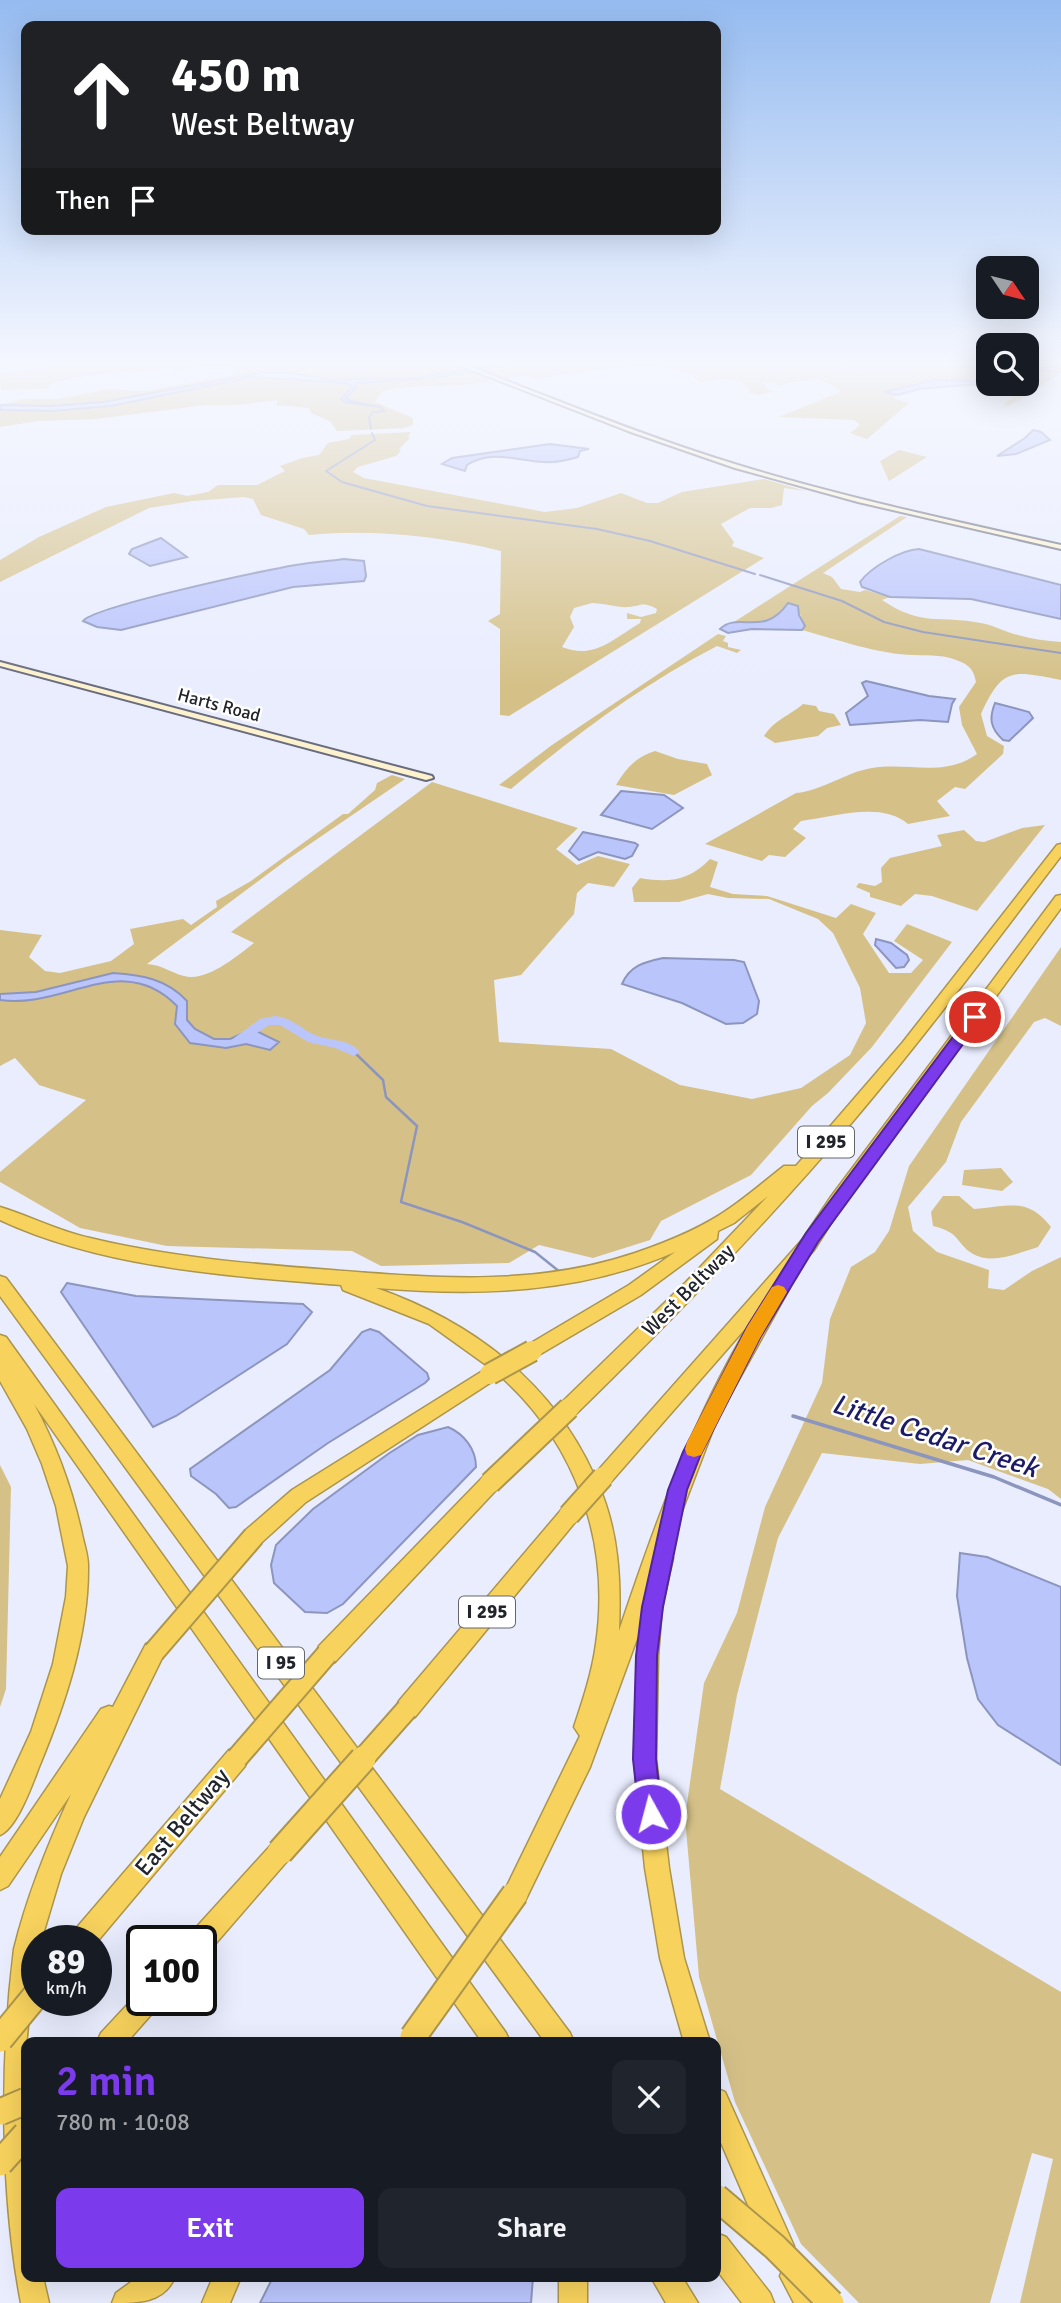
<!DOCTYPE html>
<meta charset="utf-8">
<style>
body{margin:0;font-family:Signika,sans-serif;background:#20242c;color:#f1f3f6;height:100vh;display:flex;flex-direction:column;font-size:26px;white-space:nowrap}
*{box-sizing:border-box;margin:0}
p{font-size:23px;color:#9ea1a6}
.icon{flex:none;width:38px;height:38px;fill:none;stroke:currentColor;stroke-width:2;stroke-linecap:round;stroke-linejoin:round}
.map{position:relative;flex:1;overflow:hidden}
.sheet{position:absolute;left:21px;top:2037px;width:700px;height:245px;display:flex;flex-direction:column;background:#171b24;border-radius:14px;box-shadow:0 7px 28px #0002}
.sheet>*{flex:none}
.top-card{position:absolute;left:21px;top:21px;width:700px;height:214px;border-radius:14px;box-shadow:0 7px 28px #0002;background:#202124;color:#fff;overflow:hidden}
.needle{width:46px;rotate:125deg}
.buttons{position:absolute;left:976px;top:256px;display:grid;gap:14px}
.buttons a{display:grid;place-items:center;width:63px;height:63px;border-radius:14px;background:#171b24;box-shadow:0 7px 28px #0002;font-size:35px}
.speed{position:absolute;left:21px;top:1925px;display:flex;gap:14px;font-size:35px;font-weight:700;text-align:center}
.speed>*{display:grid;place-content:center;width:91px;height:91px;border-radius:50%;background:#171b24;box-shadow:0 7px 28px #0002;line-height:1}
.speed small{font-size:18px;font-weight:400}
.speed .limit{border:4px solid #111;border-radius:10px;background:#fff;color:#111}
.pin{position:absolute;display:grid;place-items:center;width:60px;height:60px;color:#fff;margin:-30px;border:4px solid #fff;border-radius:50%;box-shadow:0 2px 7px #0007}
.me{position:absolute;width:77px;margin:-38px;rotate:353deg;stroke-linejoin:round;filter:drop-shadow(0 0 5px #0008)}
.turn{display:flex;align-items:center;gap:24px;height:147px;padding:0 35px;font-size:32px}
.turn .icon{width:91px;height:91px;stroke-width:2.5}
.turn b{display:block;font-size:49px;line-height:60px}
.then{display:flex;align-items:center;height:66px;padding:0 35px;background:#0003;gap:14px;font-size:26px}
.round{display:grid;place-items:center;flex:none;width:74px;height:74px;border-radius:14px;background:#20242c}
.summary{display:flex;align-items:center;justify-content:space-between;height:119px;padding:0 35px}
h1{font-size:42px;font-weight:600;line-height:52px;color:#7c3aed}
.primary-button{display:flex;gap:14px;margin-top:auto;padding:14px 35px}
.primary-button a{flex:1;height:80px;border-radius:14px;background:#7c3aed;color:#fff;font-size:28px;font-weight:600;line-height:80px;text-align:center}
.primary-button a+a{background:#20242c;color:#f1f3f6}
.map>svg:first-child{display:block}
.green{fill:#d5c188;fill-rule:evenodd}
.water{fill:#bac5fc;stroke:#8c95bd;stroke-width:2}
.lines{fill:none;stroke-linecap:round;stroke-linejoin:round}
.stream-far2{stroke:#8c95bd;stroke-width:2}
.stream-far1{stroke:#8c95bd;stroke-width:2.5}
.stream{stroke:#8c95bd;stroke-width:3.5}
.river{fill:#bac5fc;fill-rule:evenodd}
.secondary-casing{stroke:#686c7e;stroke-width:4}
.highway-casing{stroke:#ac954c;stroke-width:3}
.secondary{fill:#fdf2ce;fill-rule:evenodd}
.highway{fill:#f7d25d;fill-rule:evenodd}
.highway-bridge-far1-casing{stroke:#ac954c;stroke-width:24;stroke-linecap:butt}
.highway-bridge-casing{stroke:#ac954c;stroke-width:29;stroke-linecap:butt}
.highway-bridge-far1{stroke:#f7d25d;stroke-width:20}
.highway-bridge{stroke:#f7d25d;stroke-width:25}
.route{fill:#7c3aed;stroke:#51269a;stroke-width:2}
.slow{fill:#f59e0b}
.labels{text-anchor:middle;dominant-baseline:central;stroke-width:5;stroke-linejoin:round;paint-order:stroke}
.far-street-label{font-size:18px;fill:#22242b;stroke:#fff}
.shield{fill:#fff;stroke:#64666b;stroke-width:2}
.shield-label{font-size:19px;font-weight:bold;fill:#22242b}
.street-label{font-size:21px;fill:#22242b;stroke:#fff}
.near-street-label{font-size:24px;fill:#22242b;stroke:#fff}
.near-water-label{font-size:28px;font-style:italic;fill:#1c1b67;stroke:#fff}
</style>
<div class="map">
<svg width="1061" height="2303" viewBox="0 0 1061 2303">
<rect width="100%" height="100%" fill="#e9edfe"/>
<!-- green -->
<g class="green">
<path d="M57 362H449L463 367 419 378 346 380 262 373 103 402 51 406 0 405 24 399H58L109 389 144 391 236 375 233 372 237 368 214 365 174 371 173 368C161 368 150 371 139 372 107 374 79 374 49 385V389L1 390 0 373 53 367Z"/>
<path d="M516 362H773L807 368 789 362H879L876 369 865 372 833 363C847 370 860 375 876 371L883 362H989V383H1027V362H1061V373L1009 406 1004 404 1013 397 1003 386 978 384 977 381H927L884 392 898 395 893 398 909 403 867 439 850 433 860 425 854 420 779 417 840 392C825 373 797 381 777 386V383L762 382 769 390 774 391 761 395 751 393 741 381 720 379 701 382C697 379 692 375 687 373 654 359 571 373 535 379L524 375 505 379 476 368Z"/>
<path d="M470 369 490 380C456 390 420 382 383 391L375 402 413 418V425L404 428 337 431 330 421 311 413 309 408 276 405 278 400 237 405H206L96 419 38 421 0 427V410L52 411 111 406 251 377 348 383 352 387 342 399 353 404H367L345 399 355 389 357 383 435 378Z"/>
<path d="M411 432 408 437 410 438 399 449 401 451 396 456 358 467 353 472 364 478 545 512 577 508 621 493 647 503H658L682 492 764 479 806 491 784 488 782 505 771 508H750L721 524 734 542 732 546 764 558 509 716 500 715V629L488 621 500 614 501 551C439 536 372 529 309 535L304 529 261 515 253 499 244 497 193 501 149 508 0 582V560L39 537 106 507 174 493 187 496 208 492 218 485H257L285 471 280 466 302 458 319 455 328 443 349 439 352 435ZM592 603C603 603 619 608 628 607 642 606 642 601 657 609L656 613 641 617 627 613V619H641L640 623C613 639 594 660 562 647L574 627 570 617 574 608Z"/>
<path d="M899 450 927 457 889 481 880 461Z"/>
<path d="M900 516 907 517 823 573 832 577 841 589 860 592 865 590 890 597 882 600C922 627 939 615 981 623 994 625 1005 632 1018 635 1032 639 1047 641 1061 642V680C1012 671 1003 666 981 714L987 736 1004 746 1003 754 965 789 955 787 937 801 950 816 908 824C881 801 834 817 801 821L793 829 806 838 785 857 769 855 762 861 705 844 796 793C822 791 846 772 872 768 909 762 944 778 977 754L962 725 959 707 976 682C974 672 971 666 961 662 945 654 931 656 914 655 881 655 835 639 802 630L805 626 798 609 788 604C774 623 756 626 734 622Z"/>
<path d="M718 634 726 636 723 641 728 643V647L741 650 737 653 717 646C643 684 575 735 511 789L499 785 552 745Z"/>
<path d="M803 704 816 706 819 711 834 714 841 725 827 728 818 736 775 743 764 736C774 720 789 716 803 704Z"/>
<path d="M655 751 678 759 707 764 712 775 674 795 616 785C626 768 636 757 655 751Z"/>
<path d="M392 775 405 779 288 859 147 964C163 965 169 972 184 976 207 982 237 956 254 943L231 932 432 782 578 828 556 849 577 865 598 856 630 864 614 887 588 883 577 893 574 914 521 975 494 980 499 1042 611 1049 680 1085 752 1099 801 1088 850 1055 866 1023 860 988 833 933 818 919 769 899 728 898 708 894 679 902H634L632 888 640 878C668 883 689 881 710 859L718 862 710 887 733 894 767 896 836 918 851 904 876 913 863 934 889 973H911L923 960 894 941 907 924 952 942 872 1047 828 1093 812 1106 751 1175 661 1221 650 1240 593 1258 539 1245 509 1263 381 1266 352 1251 167 1246 80 1228 0 1182V1172L86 1100 39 1085 15 1058 0 1066V1000C63 1010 122 949 177 1006L175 1024 226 1048 246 1044 269 1050 252 1029 229 1039H214L195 1029 187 1020V1001L128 974H113L36 992 0 994V930L42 935 29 957 45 971 60 973 111 961 134 944 130 929 183 919 191 925 217 907 216 901 251 881 343 814H348L375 790 377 783Z"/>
<path d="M1045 825 977 911 932 896 915 894 901 906 870 897V893L856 887 859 883 875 886 882 882 881 868 890 858 942 846 937 835 964 830 976 841 984 842 1022 828Z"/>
<path d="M1061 947V1026L1045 1018 1034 1022 961 1122 946 1162 908 1207 913 1231 937 1252 989 1270 988 1288 1004 1290 1032 1271 1061 1257V1499L1048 1489 968 1460 920 1464 822 1453 778 1538 737 1695 720 1789 1061 1992V2303H1020L1053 2159 1032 2153 990 2303H859L801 2244 735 2102 699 1977 685 1818 704 1683 737 1613 765 1507 822 1383 830 1319 851 1267 875 1252 889 1231 909 1166Z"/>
<path d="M1001 1168 1013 1182 1002 1191 962 1185 964 1170Z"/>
<path d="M943 1196H959L974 1209C1008 1206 1028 1197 1051 1227L1038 1247C1018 1253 993 1265 973 1254 954 1242 962 1233 933 1226L931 1212Z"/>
<path d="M0 1465 11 1487 6 1689 0 1707Z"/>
</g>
<!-- water -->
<g class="water">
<path d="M502 362H516L435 378 357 383 355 389 345 399 370 406 345 402 341 399 352 387 348 383 251 377 111 406 52 411 0 410V405L51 406 103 402 262 373H290L333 380 419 378Z"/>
<path d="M935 380 977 381 978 384 919 389 898 395 884 392Z"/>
<path d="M1033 430 1041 432 1050 440 1016 454 997 456 1025 438Z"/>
<path d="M550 444 589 449 580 451 578 457C568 460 556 463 544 462 516 461 493 449 467 465L465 471 442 464 452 458Z"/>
<path d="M161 538 187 557 150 566 129 554 132 549Z"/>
<path d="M919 549 1061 585V619L971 599 890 597 862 587 860 582C871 567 901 550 919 549Z"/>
<path d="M344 559 364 561 366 576 364 581 293 587 121 630 97 627 83 621C93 607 253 573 280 568 301 563 323 562 344 559Z"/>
<path d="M788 603 798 606 799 615 805 626 802 630 752 629 728 633 720 629C738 611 764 638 788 603Z"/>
<path d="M866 681 929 696 955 699 952 704 948 722 920 720 850 725 846 713 868 696 862 683Z"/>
<path d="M995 703 1029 712 1033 718 1009 741 1003 740C990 728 989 718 995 703Z"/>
<path d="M621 791 664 795 683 808 652 829 601 815Z"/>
<path d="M583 832 635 843 638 845 632 856 625 859 598 852 579 860 569 851Z"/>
<path d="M876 939 891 943 907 955 909 960 904 967 896 968 875 945Z"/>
<path d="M663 958 734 960 744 962 759 1001 757 1014 743 1023 726 1024 682 1003 622 984C630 965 645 962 663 958Z"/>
<path d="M113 973C142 975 167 979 187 1001V1020L195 1029 214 1039H230L252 1029 279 1042 270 1050 246 1044 226 1048 190 1043 175 1024 177 1006C122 949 63 1010 0 1000V994L36 992Z"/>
<path d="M67 1283 136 1296 303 1304 312 1312 287 1344 176 1416 153 1427 61 1292Z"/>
<path d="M370 1329 379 1332 427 1373 429 1379 425 1383 328 1443 236 1507 229 1508 216 1494 191 1476 190 1469 330 1370 362 1332Z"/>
<path d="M448 1427C464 1434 476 1449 476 1467L343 1604 327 1613 305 1612 274 1583 271 1565 276 1545 313 1509 388 1454 418 1435Z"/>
<path d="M960 1553 987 1557 1061 1587V1765L998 1725 978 1699 967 1658 957 1596Z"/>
<path d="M273 2277H533L531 2303H260Z"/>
</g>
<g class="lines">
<!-- stream-far2 -->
<g class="stream-far2">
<path d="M1027 369 1061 372"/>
<path d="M364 404 380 407 385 411 373 412 369 417 371 429"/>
<path d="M372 433 375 440 326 471 342 482 427 506 597 529 650 541 755 574"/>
<path d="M760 575 842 601 884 622 923 632 1061 653"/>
</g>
<!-- stream-far1 -->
<path class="stream-far1" d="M354 1052 383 1080 386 1097 417 1126 401 1202 462 1222 535 1252 560 1272"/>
<!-- stream -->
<path class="stream" d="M793 1416 994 1477 1061 1505"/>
<!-- river -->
<path class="river" d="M275 1016C293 1018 302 1030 317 1036 332 1041 349 1039 360 1052L354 1056 335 1048 308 1042 280 1025H269L245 1041 240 1042 234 1038 260 1019Z"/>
<defs>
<g id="secondary">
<path d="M451 362H458C552 398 645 437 741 466 846 498 954 521 1061 545V549L858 502 735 468 628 431Z"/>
<path d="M0 662 432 776 433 778 426 780 0 666Z"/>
</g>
<g id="highway">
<path d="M1061 844V856C993 945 926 1035 854 1120 767 1223 672 1320 576 1414L569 1416 562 1414 560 1408 562 1402 686 1282 768 1196 734 1223 718 1231 717 1239 641 1295 532 1359 526 1356 523 1351 526 1346 629 1285 675 1252C579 1294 478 1296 376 1288 471 1321 552 1382 594 1475L802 1240 830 1198 1056 896 1061 895V908L842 1206 814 1250 784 1283 789 1289 717 1419 667 1550 673 1558 662 1607 658 1656 656 1759 669 1868 684 1958 710 2042H684L660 1958 645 1868 634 1759 638 1636 590 1767 524 1903 515 1906 506 1903 503 1894 580 1736 574 1727C583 1700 592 1673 596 1644 611 1542 576 1443 499 1375L496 1379 306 1502 261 1543 254 1545 247 1543 244 1536 247 1529 292 1490 489 1367 429 1324 343 1290 341 1285C229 1276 103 1268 0 1220V1207C30 1216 58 1231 90 1238 168 1257 250 1264 331 1270 434 1278 535 1287 635 1253 667 1242 702 1228 730 1208 749 1195 766 1180 784 1166H796L903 1042 1057 845ZM750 1323C692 1420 655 1524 619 1631 621 1581 619 1531 598 1484L603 1486 610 1483Z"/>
<path d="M0 1276 6 1278 570 2033 574 2042H545L0 1296Z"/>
<path d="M0 1335 6 1337 506 2033 510 2042H482L34 1404C56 1445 72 1488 82 1534 84 1544 88 1555 88 1565 89 1634 65 1704 39 1767 32 1785 17 1828 0 1835V1799L31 1732 53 1664 66 1597 68 1566 56 1506 42 1464 27 1429 0 1381Z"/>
<path d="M490 1474 497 1477 500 1483 497 1489 335 1662 327 1665 319 1662 316 1654 319 1646 483 1477Z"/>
<path d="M569 1506 576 1509 579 1515 576 1521 415 1717 407 1720 399 1717 396 1709 399 1701 562 1509Z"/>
<path d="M154 1641 162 1644 165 1652 84 1817 61 1874 41 1941H37C37 1978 27 2015 26 2052 23 2127 26 2202 26 2277H43L49 2303H21C0 2193 0 2060 14 1949 27 1896 48 1844 71 1794L8 1886 0 1890V1857L101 1709 109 1706 113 1707 146 1644Z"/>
<path d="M237 1747 245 1750 248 1758 245 1766 96 1943V1941H70L73 1932 229 1750Z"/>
<path d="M280 1840 288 1844 292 1852 288 1860 210 1950 201 1953V1941H189L192 1932 272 1844Z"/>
<path d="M142 1989V2000H160L156 2009 127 2042H97L101 2033Z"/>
<path d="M716 2088 725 2092 794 2246 790 2256 780 2260 770 2256 716 2131Z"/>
<path d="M716 2233 726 2237 770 2293 774 2303H742L716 2269Z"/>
<path d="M794 2262 804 2266 824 2303H794L780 2276 784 2266Z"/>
<path d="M138 2277H175C164 2303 138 2303 112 2303L116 2293Z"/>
<path d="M213 2277H241L230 2303H202Z"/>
<rect x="559" y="2277" width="28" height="26"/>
<path d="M651 2277H682L698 2303H666Z"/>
</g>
</defs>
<!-- secondary casing -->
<use href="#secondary" class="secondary-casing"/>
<!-- highway casing -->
<use href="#highway" class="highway-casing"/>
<!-- secondary -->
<use href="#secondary" class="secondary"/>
<!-- highway -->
<use href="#highway" class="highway"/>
<defs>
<g id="highway-bridge-far1">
<path d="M490 1374 532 1351"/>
<path d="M490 1483 569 1408"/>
<path d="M569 1515 603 1477"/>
<path d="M154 1652 254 1536"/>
<path d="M237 1758 327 1654"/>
<path d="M361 1761 407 1709"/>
</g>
<g id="highway-bridge">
<path d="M280 1852 363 1759"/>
<path d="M413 2037 515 1894"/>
<path d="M0 2039 37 1994"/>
<path d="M0 2112 26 2101"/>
<path d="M0 2163 26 2134"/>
<path d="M716 2197 775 2247 831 2303"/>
</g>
</defs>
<!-- highway-bridge-far1 casing -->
<use href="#highway-bridge-far1" class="highway-bridge-far1-casing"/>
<!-- highway-bridge casing -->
<use href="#highway-bridge" class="highway-bridge-casing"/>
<!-- highway-bridge-far1 -->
<use href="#highway-bridge-far1" class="highway-bridge-far1"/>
<!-- highway-bridge -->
<use href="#highway-bridge" class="highway-bridge"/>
</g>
<!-- sky -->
<linearGradient id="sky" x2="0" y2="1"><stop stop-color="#95bbf0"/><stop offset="0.53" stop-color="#f5f7ff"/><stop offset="1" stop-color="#f5f7ff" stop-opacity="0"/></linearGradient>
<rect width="1061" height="684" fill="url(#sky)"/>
<!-- route -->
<path class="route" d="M975 1013 982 1017 980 1021 818 1242 760 1338 701 1454 687 1490 663 1607 657 1656 656 1759 662 1814 659 1822 651 1825 642 1822 639 1814 633 1759 636 1656 642 1607 668 1490 683 1452 747 1327 806 1233 970 1014Z"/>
<!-- slow -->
<path class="slow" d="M778 1285 784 1287 787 1292 760 1338 701 1455 694 1457 687 1455 685 1449 687 1442 747 1327 772 1287Z"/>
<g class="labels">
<!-- far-street labels -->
<g class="far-street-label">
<text transform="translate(219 705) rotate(15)">Harts Road</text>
</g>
<!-- shield labels -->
<g class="shield">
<rect x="798" y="1126.5" width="56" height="31" rx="5"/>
<rect x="459" y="1596.5" width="56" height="31" rx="5"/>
<rect x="258" y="1647.5" width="46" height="31" rx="5"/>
</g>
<g class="shield-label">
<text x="826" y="1142">I 295</text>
<text x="487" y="1612">I 295</text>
<text x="281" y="1663">I 95</text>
</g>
<!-- street labels -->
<g class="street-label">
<text transform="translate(688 1290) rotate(-45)">West Beltway</text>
</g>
<!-- near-street labels -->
<g class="near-street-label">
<text transform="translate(182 1822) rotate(-50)">East Beltway</text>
</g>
<!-- near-water labels -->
<g class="near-water-label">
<text transform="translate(935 1436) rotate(18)">Little Cedar Creek</text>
</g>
</g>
</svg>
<div class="buttons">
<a><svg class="needle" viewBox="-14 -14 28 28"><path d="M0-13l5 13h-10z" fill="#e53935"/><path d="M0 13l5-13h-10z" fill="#9ea1a6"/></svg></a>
<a><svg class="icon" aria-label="search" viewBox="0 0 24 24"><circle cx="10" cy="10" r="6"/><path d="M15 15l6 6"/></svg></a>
</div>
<div class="speed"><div>89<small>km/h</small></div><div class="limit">100</div></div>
<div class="pin" style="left:975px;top:1017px;background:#d93025"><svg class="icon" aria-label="arrive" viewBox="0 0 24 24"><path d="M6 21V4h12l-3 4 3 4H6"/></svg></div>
<svg class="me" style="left:651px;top:1814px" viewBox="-20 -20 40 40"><circle r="17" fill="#7c3aed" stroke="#fff" stroke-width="3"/><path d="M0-11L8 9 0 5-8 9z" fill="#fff"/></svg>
<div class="top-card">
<div class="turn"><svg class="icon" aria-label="ahead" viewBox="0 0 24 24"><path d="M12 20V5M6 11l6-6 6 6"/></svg><div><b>450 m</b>West Beltway</div></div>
<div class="then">Then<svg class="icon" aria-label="arrive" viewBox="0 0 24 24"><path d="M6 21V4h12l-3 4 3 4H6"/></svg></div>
</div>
<section class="sheet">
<div class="summary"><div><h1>2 min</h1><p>780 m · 10:08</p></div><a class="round"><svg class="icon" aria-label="close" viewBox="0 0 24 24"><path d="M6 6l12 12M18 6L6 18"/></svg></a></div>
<div class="primary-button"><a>Exit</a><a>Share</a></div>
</section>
</div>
